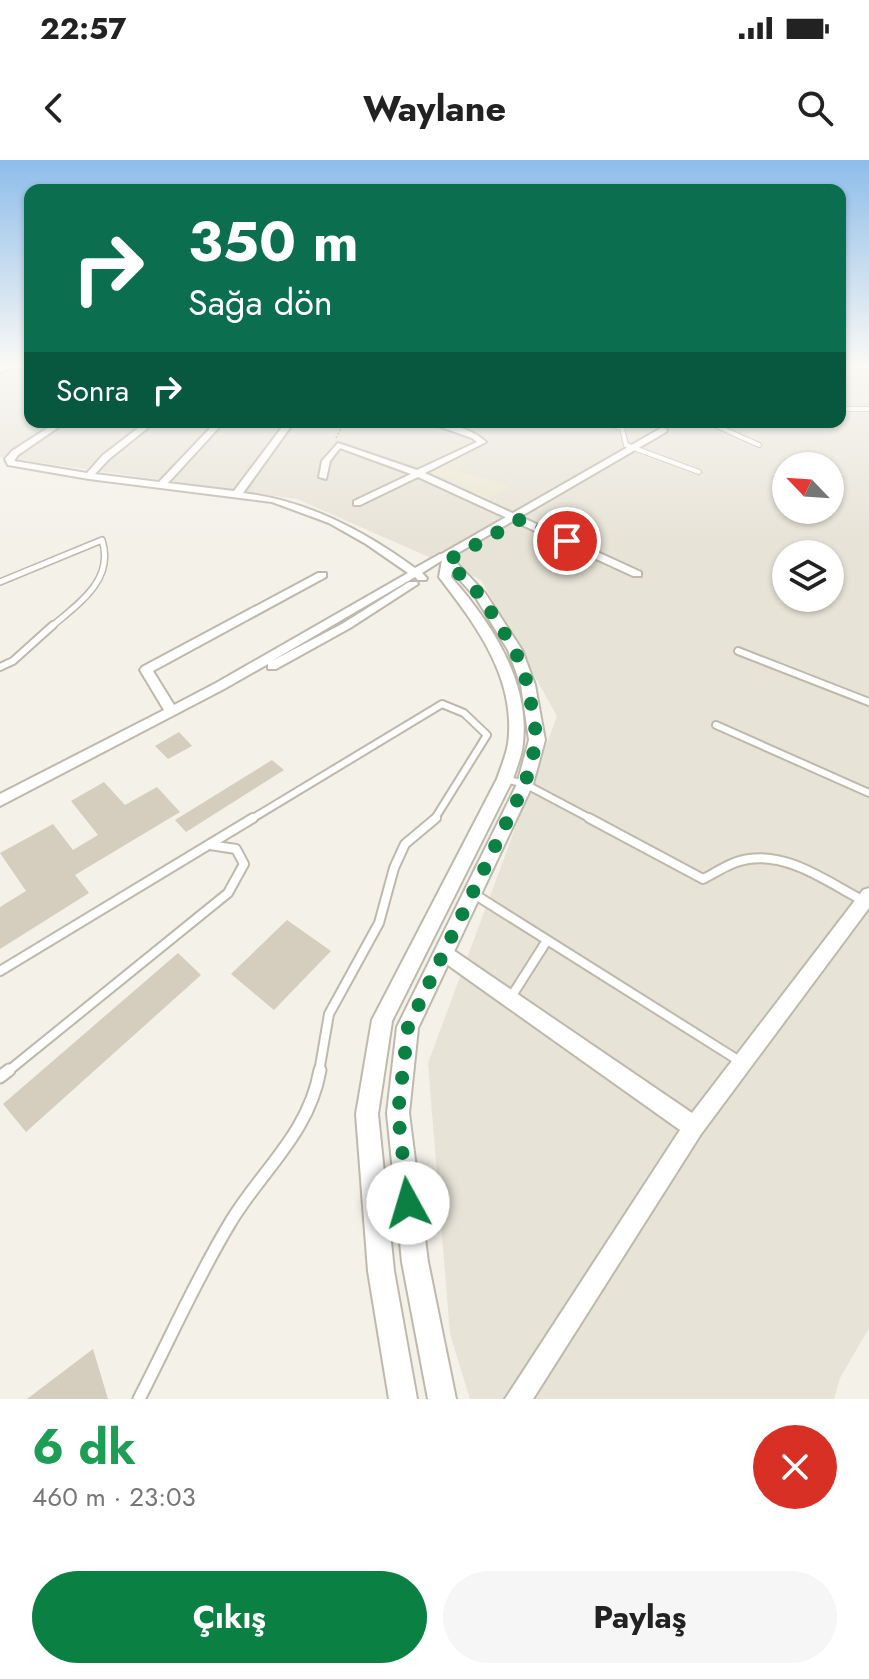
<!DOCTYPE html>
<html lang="tr">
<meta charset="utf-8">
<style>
body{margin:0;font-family:Jost,sans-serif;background:#f6f6f6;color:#222;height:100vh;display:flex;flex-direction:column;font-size:30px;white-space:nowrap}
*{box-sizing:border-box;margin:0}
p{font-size:26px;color:#767676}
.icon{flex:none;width:44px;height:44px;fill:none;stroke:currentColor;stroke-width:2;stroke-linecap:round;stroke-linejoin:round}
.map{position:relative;height:1239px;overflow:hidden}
.panel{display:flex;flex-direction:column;background:#fff;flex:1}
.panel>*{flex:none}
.top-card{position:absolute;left:24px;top:24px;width:822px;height:244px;border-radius:16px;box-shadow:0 2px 6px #0004;background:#0b6e4f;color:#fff;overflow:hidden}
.needle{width:52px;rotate:295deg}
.buttons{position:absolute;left:772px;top:292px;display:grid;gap:16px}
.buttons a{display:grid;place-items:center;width:72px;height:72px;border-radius:50%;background:#fff;box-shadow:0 2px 6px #0004;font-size:40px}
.pin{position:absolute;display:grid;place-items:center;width:68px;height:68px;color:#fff;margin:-34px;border:4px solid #fff;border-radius:50%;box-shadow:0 2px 8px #0007}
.me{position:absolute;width:88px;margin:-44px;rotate:354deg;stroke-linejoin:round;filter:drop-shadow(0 0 6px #0008)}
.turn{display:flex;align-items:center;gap:28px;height:168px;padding:0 32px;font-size:36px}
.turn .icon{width:104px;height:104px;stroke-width:2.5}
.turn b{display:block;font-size:56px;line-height:68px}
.then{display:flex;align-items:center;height:76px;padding:0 32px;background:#0003;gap:16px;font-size:30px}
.round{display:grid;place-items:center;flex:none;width:84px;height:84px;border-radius:42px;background:#f6f6f6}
.head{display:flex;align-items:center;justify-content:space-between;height:136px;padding:0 32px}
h1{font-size:48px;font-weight:700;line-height:60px;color:#1e9e55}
.primary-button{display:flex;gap:16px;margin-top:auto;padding:16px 32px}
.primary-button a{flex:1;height:92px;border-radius:48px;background:#0b8043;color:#fff;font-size:32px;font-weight:700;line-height:92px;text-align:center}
.primary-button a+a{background:#f6f6f6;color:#222}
.status{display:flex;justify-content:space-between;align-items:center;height:56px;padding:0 40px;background:#fff;direction:ltr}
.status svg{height:22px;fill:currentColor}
header{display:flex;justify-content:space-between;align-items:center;height:104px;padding:0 32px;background:#fff;font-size:36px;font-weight:700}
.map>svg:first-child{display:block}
.residential{fill:#e7e3d7;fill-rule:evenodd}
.education{fill:#ece7d3}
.building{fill:#d5cebe}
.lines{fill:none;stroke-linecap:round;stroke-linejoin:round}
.service-far4-casing{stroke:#bfb9ab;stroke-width:6}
.service-far3-casing{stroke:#bfb9ab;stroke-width:8}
.service-far2-casing{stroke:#bfb9ab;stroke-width:10}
.service-far1-casing{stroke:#bfb9ab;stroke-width:12}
.service-casing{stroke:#bfb9ab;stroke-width:15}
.minor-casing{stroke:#bfb9ab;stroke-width:4}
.tertiary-casing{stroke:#bfb9ab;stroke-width:4}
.path{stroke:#c0b69d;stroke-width:2;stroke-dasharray:2 2;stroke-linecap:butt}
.service-far4{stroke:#fff;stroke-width:4}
.service-far3{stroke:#fff;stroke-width:5}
.service-far2{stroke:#fff;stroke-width:6}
.service-far1{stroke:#fff;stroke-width:8}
.service{stroke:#fff;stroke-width:11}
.minor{fill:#fff;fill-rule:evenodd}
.tertiary{fill:#fff;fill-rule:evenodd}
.route{stroke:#0b8043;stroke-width:14;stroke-dasharray:0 25.2}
</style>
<div class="status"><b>22:57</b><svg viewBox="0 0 49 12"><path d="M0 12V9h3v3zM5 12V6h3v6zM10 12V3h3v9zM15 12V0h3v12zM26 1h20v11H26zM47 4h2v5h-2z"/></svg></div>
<header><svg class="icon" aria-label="back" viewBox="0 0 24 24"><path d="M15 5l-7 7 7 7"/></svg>Waylane<svg class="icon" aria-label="search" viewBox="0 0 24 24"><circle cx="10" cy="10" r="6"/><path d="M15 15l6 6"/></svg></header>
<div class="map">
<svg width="869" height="1239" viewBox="0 0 869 1239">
<rect width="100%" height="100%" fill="#f3f1e8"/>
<!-- residential -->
<path class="residential" d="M0 206H30V262H840V206H869V1168L840 1218 834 1239H470L450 1174 428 903 557 556 481 420 297 339 0 297ZM786 306H830V350H786ZM786 394H830V438H786Z"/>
<!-- education -->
<path class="education" d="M455 298 467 303 455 310 511 326 484 341 470 335 473 331 449 319 442 316 434 320 422 315Z"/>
<!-- building -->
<g class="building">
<path d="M179 572 192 586 168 599 155 586Z"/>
<path d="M272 600 284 610 186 672 175 660Z"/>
<path d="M104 622 125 645 157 627 180 652 75 715 89 733 0 789V747L26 731 0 693 53 664 73 690 98 675 71 641Z"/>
<path d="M287 760 331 791 274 850 231 814Z"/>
<path d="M178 793 201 815 26 972 3 944Z"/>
<path d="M93 1189 108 1239H27Z"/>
</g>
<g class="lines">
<defs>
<g id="service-far4">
<path d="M840 249H869"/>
<path d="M708 262 759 285"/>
<path d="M609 264 622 268 626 285 699 312"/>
</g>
<path id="service-far3" d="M0 422 102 380C115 420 78 444 51 467"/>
<g id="service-far2">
<path d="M738 491 869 542"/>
<path d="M0 507 13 501 53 465"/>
<path d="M716 565 869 633"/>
<path d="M505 619 525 624 593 660"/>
<path d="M250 660 442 544 464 553 487 575 434 660"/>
</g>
<g id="service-far1">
<path d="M589 658 703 719C717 712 732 701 749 699 790 693 829 723 864 741"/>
<path d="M474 734 741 902"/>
<path d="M0 811 253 658"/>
<path d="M511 837 546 782"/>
<path d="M7 912 228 733 244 704 236 689 210 685"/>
<path d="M319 912 329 854 379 763 394 708 405 684 436 658"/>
</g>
<g id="service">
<path d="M0 917 9 910"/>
<path d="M139 1239C169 1181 196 1119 230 1063 260 1012 309 974 320 910"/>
</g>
<g id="minor">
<path d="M5 206H12L0 213V208Z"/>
<path d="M57 262H66L18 295 14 301 87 313 103 295 146 262H155L109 299 95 314 159 322 216 262H224L168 323 234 331 286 262H294L243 333C308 341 363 370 415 408L440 394 449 396 422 413 427 418 426 420H418L415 417 270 502 342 464 409 422H417L418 424 350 468 276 509H268V504L224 529 0 646V634L164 550 140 510 142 507 318 413H326V417L153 511 174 545 216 523 408 413 366 384 329 363 272 342 89 319 8 305 5 299 12 291Z"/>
<path d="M427 262C446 262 473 269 486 282L425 313 641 412V416H633L418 317 360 345H354V341L411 314 340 288 330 301 326 319 319 317 322 301 338 283 417 310 477 282 472 278Z"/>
<path d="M869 728V748L701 974 533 1239H505L680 970 438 798 435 793 438 788 444 785 450 788 692 953 863 730Z"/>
</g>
<path id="tertiary" d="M663 267 667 270 666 272 451 397 485 433 522 490 535 525 545 580 533 624 418 868 409 953 428 1102 456 1239H428L402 1102 387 953 397 867 517 624 529 580 521 525 508 490 476 438 452 411 451 417C490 461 530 521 523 583 522 595 517 607 513 619L392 861 378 954 394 1111 417 1239H389L368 1111 356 954 372 860 497 619C501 607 506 596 508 584 517 519 476 465 439 417L442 400 438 396Z"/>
</defs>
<!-- service-far4 casing -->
<use href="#service-far4" class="service-far4-casing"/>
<!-- service-far3 casing -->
<use href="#service-far3" class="service-far3-casing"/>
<!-- service-far2 casing -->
<use href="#service-far2" class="service-far2-casing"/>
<!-- service-far1 casing -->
<use href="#service-far1" class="service-far1-casing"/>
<!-- service casing -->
<use href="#service" class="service-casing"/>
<!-- minor casing -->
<use href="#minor" class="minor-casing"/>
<!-- tertiary casing -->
<use href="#tertiary" class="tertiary-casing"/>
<!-- path -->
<path class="path" d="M336 278 345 262"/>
<!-- service-far4 -->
<use href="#service-far4" class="service-far4"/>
<!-- service-far3 -->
<use href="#service-far3" class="service-far3"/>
<!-- service-far2 -->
<use href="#service-far2" class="service-far2"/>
<!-- service-far1 -->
<use href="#service-far1" class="service-far1"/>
<!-- service -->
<use href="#service" class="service"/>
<!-- minor -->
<use href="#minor" class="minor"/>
<!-- tertiary -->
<use href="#tertiary" class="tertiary"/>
</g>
<!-- sky -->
<linearGradient id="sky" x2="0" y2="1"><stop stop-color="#8ebdea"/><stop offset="0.54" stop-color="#faf9f5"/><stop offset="1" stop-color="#faf9f5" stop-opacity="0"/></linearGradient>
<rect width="869" height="379" fill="url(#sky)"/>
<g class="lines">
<!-- route -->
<path class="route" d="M408 1043 398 953 408 867 525 624 537 580 528 525 515 490 481 436 447 401 521 359 567 381"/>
</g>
</svg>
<div class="buttons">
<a><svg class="needle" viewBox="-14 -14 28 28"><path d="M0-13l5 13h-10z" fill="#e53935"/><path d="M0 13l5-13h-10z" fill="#767676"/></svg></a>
<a><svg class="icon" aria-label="layers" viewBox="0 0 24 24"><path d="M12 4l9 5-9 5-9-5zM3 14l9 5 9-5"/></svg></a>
</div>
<div class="pin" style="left:567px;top:381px;background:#d93025"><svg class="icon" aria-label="arrive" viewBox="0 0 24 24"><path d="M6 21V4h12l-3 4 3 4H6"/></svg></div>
<svg class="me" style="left:408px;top:1043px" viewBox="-20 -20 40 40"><circle r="19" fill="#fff"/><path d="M0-13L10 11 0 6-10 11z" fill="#0b8043"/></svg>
<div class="top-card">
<div class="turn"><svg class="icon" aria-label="right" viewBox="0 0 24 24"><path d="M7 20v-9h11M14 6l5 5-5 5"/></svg><div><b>350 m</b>Sağa dön</div></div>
<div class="then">Sonra<svg class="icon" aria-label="right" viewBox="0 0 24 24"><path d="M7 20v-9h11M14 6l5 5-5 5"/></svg></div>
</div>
</div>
<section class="panel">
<div class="head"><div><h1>6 dk</h1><p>460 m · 23:03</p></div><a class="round" style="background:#d93025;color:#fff"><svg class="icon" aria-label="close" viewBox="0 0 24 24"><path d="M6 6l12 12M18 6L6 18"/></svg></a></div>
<div class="primary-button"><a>Çıkış</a><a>Paylaş</a></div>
</section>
